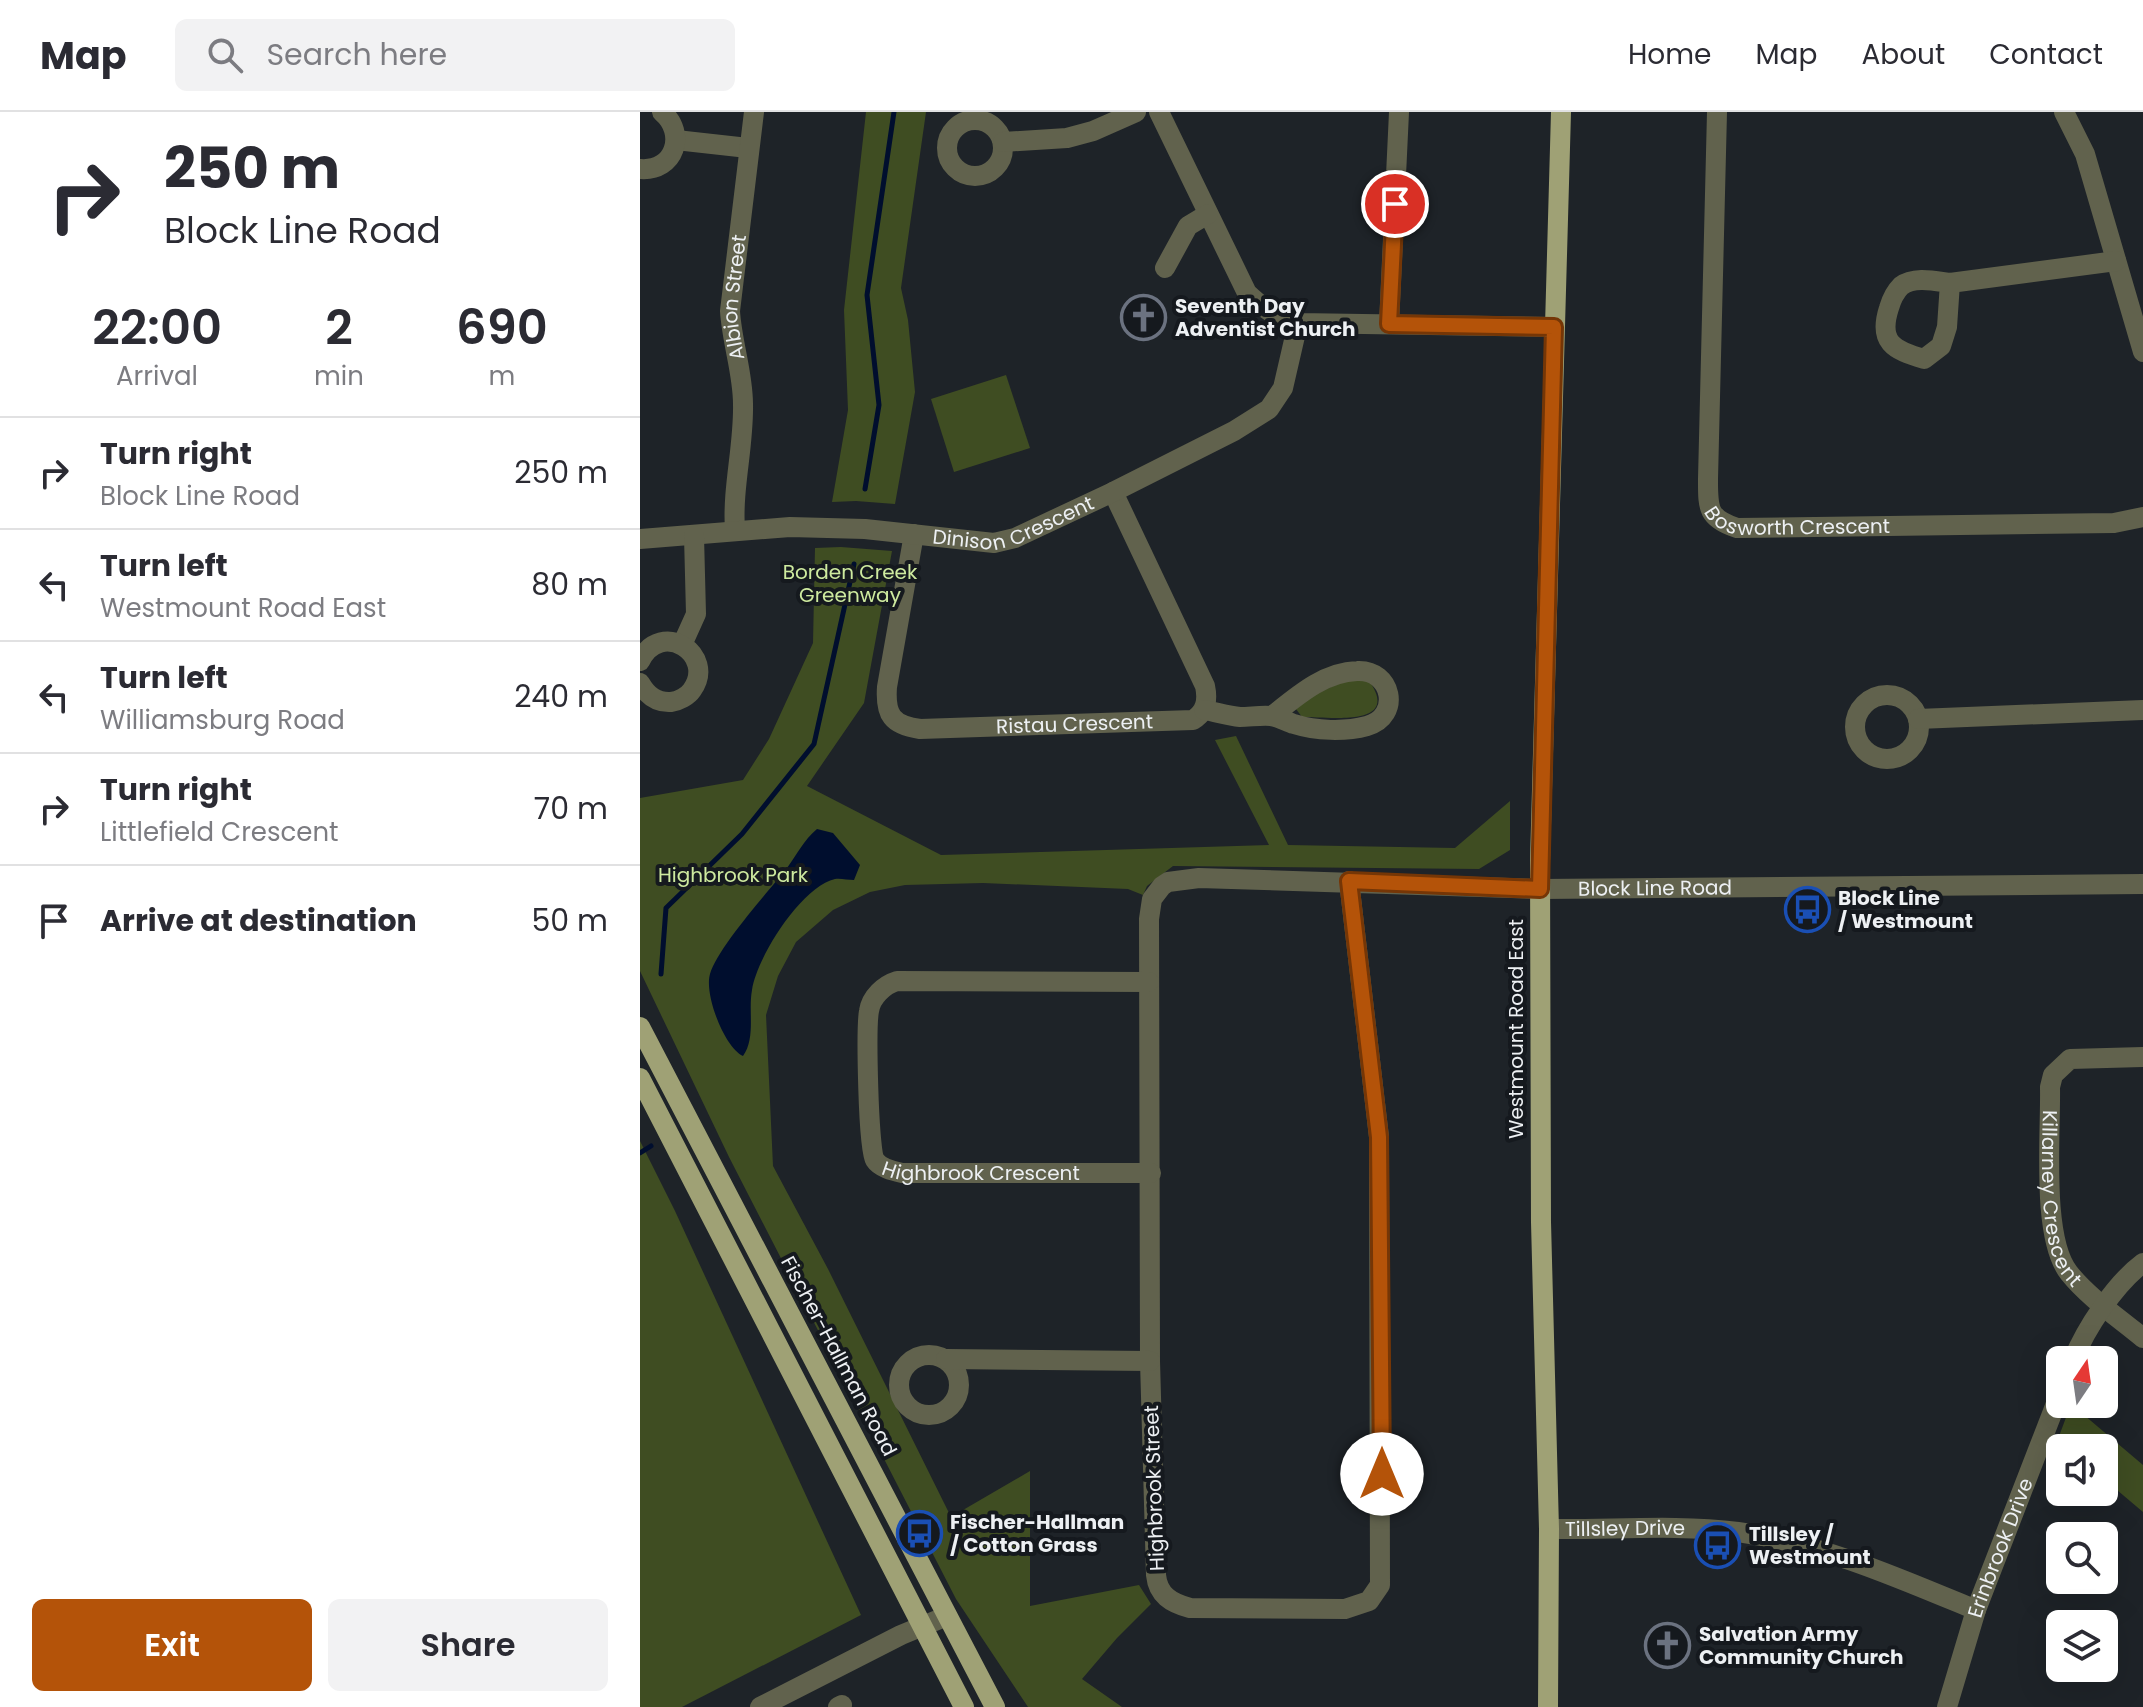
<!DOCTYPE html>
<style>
body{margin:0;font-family:Poppins,sans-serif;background:#f2f2f3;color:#2b2b33;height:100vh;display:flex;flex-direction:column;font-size:30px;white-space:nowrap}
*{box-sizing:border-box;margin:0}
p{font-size:26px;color:#7c7c81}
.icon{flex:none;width:44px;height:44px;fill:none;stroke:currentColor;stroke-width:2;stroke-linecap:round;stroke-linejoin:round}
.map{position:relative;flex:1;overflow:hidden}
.drawer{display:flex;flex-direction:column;background:#fff;width:640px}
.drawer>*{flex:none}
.top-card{background:#fff;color:#2b2b33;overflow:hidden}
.needle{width:52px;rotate:13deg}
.tools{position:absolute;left:1406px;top:1234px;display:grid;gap:16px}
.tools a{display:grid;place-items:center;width:72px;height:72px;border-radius:12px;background:#fff;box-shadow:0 8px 32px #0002;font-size:40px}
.pin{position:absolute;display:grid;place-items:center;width:68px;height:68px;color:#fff;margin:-34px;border:4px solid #fff;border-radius:50%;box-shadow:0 2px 8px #0007}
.me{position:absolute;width:88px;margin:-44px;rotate:0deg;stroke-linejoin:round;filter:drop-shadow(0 0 6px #0008)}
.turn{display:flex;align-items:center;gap:28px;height:168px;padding:0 32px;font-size:36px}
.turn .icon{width:104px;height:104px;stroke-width:2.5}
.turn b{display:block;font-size:56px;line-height:68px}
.eta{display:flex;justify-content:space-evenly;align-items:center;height:136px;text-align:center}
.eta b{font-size:48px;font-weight:600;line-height:56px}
.action{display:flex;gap:16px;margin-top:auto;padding:16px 32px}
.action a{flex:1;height:92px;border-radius:12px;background:#b45309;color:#fff;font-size:32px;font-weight:600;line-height:92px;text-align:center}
.action a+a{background:#f2f2f3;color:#2b2b33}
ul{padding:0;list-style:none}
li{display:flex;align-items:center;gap:24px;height:112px;padding:0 32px;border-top:2px solid #e1e1e2}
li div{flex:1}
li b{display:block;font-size:30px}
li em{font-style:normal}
header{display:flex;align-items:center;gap:48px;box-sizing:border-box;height:112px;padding:0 40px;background:#fff;border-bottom:2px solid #e1e1e2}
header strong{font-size:38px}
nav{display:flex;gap:44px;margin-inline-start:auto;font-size:28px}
.search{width:560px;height:72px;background:#f2f2f3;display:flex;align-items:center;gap:20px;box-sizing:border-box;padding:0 28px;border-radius:12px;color:#7c7c81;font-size:30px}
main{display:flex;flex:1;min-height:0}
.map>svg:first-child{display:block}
.green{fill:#3f4d22}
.water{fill:#000e2e}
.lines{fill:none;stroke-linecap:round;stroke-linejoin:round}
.stream{stroke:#000e2e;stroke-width:5}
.minor{stroke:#61624d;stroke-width:20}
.major{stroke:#9fa175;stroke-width:20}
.route-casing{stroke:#753606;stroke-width:20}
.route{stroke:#b45309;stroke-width:14}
.labels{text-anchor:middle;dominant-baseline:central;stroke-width:8;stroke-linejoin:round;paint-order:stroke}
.street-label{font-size:20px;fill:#edf0f3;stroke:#15191e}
.poi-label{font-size:20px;font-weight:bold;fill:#edf0f3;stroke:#15191e;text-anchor:start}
.park-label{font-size:20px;fill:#ceea9f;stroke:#15191e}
</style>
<header>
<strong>Map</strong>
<div class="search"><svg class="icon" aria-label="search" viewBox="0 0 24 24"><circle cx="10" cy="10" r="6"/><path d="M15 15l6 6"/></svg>Search here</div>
<nav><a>Home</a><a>Map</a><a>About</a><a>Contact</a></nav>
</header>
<main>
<section class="drawer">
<div class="top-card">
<div class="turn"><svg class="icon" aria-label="right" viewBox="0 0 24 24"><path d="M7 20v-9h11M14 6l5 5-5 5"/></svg><div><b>250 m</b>Block Line Road</div></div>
</div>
<div class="eta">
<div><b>22:00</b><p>Arrival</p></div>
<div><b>2</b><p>min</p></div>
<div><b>690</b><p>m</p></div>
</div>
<ul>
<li><svg class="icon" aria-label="right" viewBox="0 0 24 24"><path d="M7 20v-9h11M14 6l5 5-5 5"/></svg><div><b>Turn right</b><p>Block Line Road</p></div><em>250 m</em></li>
<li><svg class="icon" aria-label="left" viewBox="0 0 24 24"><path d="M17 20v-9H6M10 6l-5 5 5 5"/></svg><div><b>Turn left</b><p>Westmount Road East</p></div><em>80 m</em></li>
<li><svg class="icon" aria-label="left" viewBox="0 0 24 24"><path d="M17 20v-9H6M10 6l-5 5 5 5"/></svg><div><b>Turn left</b><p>Williamsburg Road</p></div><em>240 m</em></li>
<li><svg class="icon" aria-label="right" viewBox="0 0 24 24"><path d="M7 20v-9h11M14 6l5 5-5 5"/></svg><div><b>Turn right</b><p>Littlefield Crescent</p></div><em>70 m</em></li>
<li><svg class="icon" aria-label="arrive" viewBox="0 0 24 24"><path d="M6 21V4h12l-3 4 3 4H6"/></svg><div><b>Arrive at destination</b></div><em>50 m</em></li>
</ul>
<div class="action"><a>Exit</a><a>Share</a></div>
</section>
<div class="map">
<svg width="1503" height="1595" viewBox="0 0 1503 1595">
<rect width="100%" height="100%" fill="#1e2328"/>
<!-- green -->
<g class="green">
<path d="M226 0H286L261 176 268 208 275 280 255 392 216 389 192 390 208 298 204 198Z"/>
<path d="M366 263 390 336 314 360 291 287Z"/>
<path d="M201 435 252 439 224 591 167 674 301 743 629 733 575 628 596 624 648 733 815 736 870 689V738L839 757 533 754 507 774 503 783 488 777 343 771 265 773 230 780 193 798 156 830 138 864 126 903 133 1054 188 1157 311 1405 390 1359V1494L499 1473 511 1492 477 1526 442 1567 482 1595H388L316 1487 89 1045 0 859V686L103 668 129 627 173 531 175 436Z"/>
<path d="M712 565 727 566C765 616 690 605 662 605L656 597 657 591Z"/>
<path d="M0 1029 35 1099 221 1503 42 1595H0Z"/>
<path d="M1431 1292 1503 1353V1400L1464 1367V1336H1428L1418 1327Z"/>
</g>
<!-- water -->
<path class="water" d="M177 717 193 721 220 753 214 768C208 768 200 766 195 767 161 775 117 845 112 878 108 899 116 926 103 944 84 935 64 882 70 862 78 835 128 780 147 756 158 741 163 729 177 717Z"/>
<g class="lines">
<!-- stream -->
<g class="stream">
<path d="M225 377 239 293 227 183 254 0"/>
<path d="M21 862 26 796 102 722 174 632 214 452"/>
<path d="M0 1041 11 1034"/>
</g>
<!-- minor -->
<g class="minor">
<path d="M519 0 607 181C623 196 636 206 658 211L914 215"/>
<path id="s1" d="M1077 0 1068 367C1068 396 1067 406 1097 416L1474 411 1503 405"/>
<path d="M1424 0 1445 42 1503 240"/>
<circle cx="335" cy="36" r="28"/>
<path d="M36 28 108 36"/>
<path d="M363 30 427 26 453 19 496 0"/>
<path d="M0 57C35 60 47 21 22 0"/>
<path d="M525 156 548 114 568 102"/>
<path d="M1310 171 1307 215 1301 234 1284 247C1253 238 1238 230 1249 196 1251 189 1255 180 1261 174 1274 164 1295 169 1310 171L1476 149"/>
<path d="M749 212 759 0"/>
<path id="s2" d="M95 418C92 376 104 334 103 292 103 261 92 231 90 199L114 0"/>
<path id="s3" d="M274 422 247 575C245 603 252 613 280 617L553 608C566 600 568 588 565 574L473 380"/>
<path id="s4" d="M0 427 150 415 225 417 354 431 375 426 473 380 594 319 629 297 643 276 658 211"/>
<path d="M42 533 56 502 54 424"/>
<path d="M0 549C21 506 77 543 52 578 48 584 39 589 31 590 16 591 7 583 0 571"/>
<circle cx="1247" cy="615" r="32"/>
<path d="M564 598C576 600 588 604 600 605 610 605 621 603 631 604 639 605 647 610 654 612 676 619 705 620 727 614 762 604 752 557 717 559 684 560 657 584 632 604"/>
<path d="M1278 607 1503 598"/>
<path id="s5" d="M709 769 739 1025 740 1473 729 1489 705 1497 550 1496C531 1491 518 1483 516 1463L510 1249 509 807 512 787 522 774 528 770 559 766 900 777 1503 772"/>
<path id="s6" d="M509 870 257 869C244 873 231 885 229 899 226 915 228 1037 235 1048 240 1056 253 1059 262 1061H511"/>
<path id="s7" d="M1503 945 1430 947 1413 963 1410 975C1411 1022 1401 1126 1429 1161 1449 1186 1479 1206 1503 1226"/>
<circle cx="289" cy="1273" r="30"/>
<path d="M306 1247 510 1249"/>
<path d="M1433 1248C1446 1216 1475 1172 1503 1151"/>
<path id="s8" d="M909 1417C972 1418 1036 1412 1098 1420 1182 1432 1259 1466 1336 1498"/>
<path d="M120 1595 261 1523 307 1504"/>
<path d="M198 1595 202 1593"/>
<path id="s9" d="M1307 1595 1336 1498 1420 1281"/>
</g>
<!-- major -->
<g class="major">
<path d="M0 915 355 1595"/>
<path d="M0 966 324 1595"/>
<path d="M908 1595 909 1417 901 1110 900 749 921 0"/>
</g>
</g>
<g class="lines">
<defs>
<path id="route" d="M742 1362 739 1025 709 769 900 777 914 215 749 212 755 92"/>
</defs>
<!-- route casing -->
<use href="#route" class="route-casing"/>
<!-- route -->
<use href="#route" class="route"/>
</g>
<!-- icons -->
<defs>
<symbol id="church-ring" viewBox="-11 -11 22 22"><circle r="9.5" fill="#15191e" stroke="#6b7280" stroke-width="1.5"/><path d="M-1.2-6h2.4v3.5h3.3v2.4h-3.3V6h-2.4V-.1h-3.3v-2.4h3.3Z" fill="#6b7280"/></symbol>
<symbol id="bus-ring" viewBox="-11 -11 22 22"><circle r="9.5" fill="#15191e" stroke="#1a4fb4" stroke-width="1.5"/><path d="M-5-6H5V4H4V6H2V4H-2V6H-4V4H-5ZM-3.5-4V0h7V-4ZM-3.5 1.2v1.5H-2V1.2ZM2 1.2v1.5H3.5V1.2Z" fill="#1a4fb4"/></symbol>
</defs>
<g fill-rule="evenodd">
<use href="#church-ring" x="478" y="180" width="51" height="51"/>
<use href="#bus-ring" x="1142" y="772" width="51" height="51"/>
<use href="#bus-ring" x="254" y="1396" width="51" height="51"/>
<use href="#bus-ring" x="1052" y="1408" width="51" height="51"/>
<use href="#church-ring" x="1002" y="1508" width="51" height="51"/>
</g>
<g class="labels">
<!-- street labels -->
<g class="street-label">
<text stroke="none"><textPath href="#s2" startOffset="234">Albion Street</textPath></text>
<text stroke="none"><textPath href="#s1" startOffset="490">Bosworth Crescent</textPath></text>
<text stroke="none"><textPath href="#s4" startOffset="378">Dinison Crescent</textPath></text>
<text stroke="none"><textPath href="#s3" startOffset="372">Ristau Crescent</textPath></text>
<text stroke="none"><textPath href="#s5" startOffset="2144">Block Line Road</textPath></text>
<text transform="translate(876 917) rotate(-90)">Westmount Road East</text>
<text stroke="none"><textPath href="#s6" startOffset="554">Highbrook Crescent</textPath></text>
<text stroke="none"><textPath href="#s7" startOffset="222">Killarney Crescent</textPath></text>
<text transform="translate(199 1244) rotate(62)">Fischer-Hallman Road</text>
<text transform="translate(514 1376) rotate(-92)">Highbrook Street</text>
<text stroke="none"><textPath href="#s8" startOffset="76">Tillsley Drive</textPath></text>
<text stroke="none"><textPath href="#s9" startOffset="168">Erinbrook Drive</textPath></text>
</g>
<!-- poi labels -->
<g class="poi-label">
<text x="535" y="194">Seventh Day<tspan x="535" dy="23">Adventist Church</tspan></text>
<text x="1198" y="786">Block Line<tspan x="1198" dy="23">/ Westmount</tspan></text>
<text x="310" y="1410">Fischer-Hallman<tspan x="310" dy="23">/ Cotton Grass</tspan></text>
<text x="1109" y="1422">Tillsley /<tspan x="1109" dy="23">Westmount</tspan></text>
<text x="1059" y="1522">Salvation Army<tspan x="1059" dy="23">Community Church</tspan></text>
</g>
<!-- park labels -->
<g class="park-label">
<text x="210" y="460">Borden Creek<tspan x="210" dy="23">Greenway</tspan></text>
<text x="93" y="763">Highbrook Park</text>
</g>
</g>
</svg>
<div class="tools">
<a><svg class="needle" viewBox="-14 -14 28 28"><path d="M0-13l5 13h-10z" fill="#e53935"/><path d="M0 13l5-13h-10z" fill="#7c7c81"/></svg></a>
<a><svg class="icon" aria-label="sound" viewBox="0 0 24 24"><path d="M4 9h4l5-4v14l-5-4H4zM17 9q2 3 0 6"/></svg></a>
<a><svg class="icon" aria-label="search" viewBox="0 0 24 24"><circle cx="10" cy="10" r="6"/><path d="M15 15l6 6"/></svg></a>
<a><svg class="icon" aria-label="layers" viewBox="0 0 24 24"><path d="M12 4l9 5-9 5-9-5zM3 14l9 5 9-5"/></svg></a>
</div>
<div class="pin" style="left:755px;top:92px;background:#d93025"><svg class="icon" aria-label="arrive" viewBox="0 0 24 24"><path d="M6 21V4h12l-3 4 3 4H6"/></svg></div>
<svg class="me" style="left:742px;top:1362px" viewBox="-20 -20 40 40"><circle r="19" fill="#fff"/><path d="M0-13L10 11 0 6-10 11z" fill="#b45309"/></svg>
</div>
</main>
